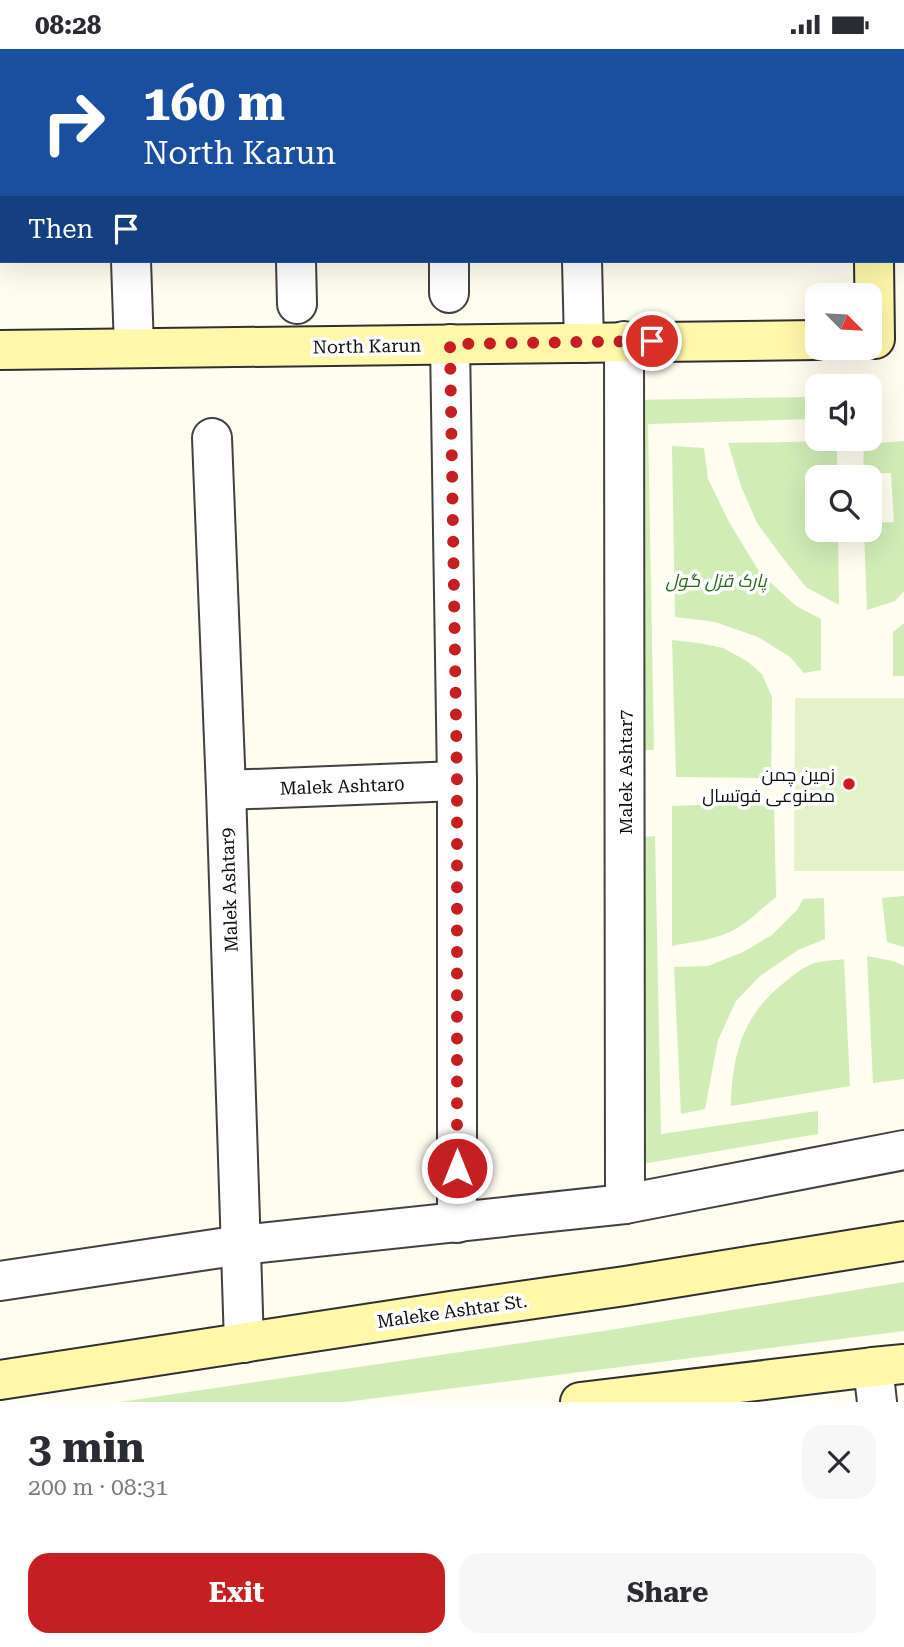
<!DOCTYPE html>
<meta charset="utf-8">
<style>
body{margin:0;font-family:"Roboto Serif",Cairo,serif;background:#f7f7f7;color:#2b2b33;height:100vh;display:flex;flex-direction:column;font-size:26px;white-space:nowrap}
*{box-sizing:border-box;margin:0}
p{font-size:23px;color:#7c7c81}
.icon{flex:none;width:38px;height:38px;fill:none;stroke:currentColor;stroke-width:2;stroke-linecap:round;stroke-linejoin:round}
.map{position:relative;height:1353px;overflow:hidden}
.drawer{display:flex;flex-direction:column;background:#fff;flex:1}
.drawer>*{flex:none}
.guide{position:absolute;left:0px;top:0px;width:905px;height:214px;box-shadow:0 7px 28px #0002;background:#1a4fa0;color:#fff;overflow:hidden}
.needle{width:46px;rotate:114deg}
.controls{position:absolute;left:805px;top:234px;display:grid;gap:14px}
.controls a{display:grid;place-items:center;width:77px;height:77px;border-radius:14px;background:#fff;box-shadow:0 7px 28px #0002;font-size:35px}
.pin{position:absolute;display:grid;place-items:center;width:60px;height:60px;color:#fff;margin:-30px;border:4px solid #fff;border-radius:50%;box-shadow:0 2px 7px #0007}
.me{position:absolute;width:77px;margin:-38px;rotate:0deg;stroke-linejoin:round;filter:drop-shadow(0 0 5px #0008)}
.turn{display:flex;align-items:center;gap:24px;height:147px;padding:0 28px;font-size:32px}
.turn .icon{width:91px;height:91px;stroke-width:2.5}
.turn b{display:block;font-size:49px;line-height:60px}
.then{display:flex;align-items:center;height:66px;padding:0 28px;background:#0003;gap:14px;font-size:26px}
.round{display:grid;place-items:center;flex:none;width:74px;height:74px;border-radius:21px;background:#f7f7f7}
.headline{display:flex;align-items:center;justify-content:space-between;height:119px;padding:0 28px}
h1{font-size:42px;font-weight:700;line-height:52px}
.action{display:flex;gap:14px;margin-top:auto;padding:14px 28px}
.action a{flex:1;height:80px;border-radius:21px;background:#c61f22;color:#fff;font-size:28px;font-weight:700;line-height:80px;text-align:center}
.action a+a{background:#f7f7f7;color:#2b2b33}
.status{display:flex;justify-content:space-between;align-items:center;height:49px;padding:0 35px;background:#fff;direction:ltr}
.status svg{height:19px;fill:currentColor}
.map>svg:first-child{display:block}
.green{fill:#d1ecb7}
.pitch{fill:#e3f2c9}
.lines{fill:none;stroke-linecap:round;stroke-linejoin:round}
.street-casing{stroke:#414141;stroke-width:42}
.secondary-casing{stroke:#303030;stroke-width:42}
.street{stroke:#fff;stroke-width:38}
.secondary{stroke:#fff8ab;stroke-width:38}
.route{stroke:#c61f22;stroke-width:12;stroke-dasharray:0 21.6}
.poi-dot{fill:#c61f22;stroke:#fff;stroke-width:2.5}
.labels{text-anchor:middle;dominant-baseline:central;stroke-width:7;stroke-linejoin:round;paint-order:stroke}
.street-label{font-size:18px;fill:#0e0e0e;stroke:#fff}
.park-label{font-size:18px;font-style:italic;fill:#296a1b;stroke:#fff}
.poi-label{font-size:18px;fill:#0e0e0e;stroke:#fff;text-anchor:end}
</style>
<div class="status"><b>08:28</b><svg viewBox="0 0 49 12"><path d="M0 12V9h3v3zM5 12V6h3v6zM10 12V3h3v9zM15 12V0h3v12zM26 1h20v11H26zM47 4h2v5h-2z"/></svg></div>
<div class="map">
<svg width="904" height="1353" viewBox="0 0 904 1353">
<rect width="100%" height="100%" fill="#fffcf0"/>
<!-- green -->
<g class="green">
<path d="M809 348 811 370 648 375 654 701H634L628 351Z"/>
<path d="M837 392V429H817V481H838L839 556 806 538 782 508 757 474 741 437 728 394Z"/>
<path d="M904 392V542L895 552 867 561 864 481H870V474L894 473 891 424 863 425 864 395Z"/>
<path d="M672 397 704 399 708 430 729 473 760 524 796 557 821 570V621L804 624 790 608 758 588 715 573 675 568Z"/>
<path d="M904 574V627H893V583Z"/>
<path d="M672 591 699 594 723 599 747 612 762 625 772 648 771 729 676 728Z"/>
<path d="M774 753 776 848C762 859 748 874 732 882 714 891 691 893 672 897V757Z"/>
<path d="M655 787 661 1085 818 1062V1085L642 1115 635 789Z"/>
<path d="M904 847V898L887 893 882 849Z"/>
<path d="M824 849 825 890 798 901 760 927 736 952 718 991 705 1060 681 1065 674 918 708 917 743 903 772 886 797 861 803 850Z"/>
<path d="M867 907 893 912 904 917V1030L873 1034Z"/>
<path d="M844 910 850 1037 731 1057C732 1006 743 965 785 933 793 926 802 919 812 915 821 911 834 912 844 910Z"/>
<path d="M904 1233V1282L345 1353H120L610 1281Z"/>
</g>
<!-- pitch -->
<path class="pitch" d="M795 649H904V822H794Z"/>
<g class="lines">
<defs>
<g id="street">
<path d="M123 0V2"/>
<path d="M290 0 291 2"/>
<path d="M445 0V2"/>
<path d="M576 0V2"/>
<path d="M0 107H2"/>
<path d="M131 212 134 299"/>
<path d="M296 212 297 255"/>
<path d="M449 212V244"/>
<path d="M582 212 584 294"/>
<path d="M624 292 625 1155"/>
<path d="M450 295 457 732V1174"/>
<path d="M212 389 226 741 244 1294"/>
<path d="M226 741 457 732"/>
<path d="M0 1232 241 1196 625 1155 904 1101"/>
<path d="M873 1318 877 1353"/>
</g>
<g id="secondary">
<path d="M872 0V2"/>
<path d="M874 212 875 290"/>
<path d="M0 301 817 291"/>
<path d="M0 1331 457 1261 625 1237 904 1192"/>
<path d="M580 1353 873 1318 904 1315"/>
</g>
</defs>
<!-- street casing -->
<use href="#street" class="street-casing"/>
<!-- secondary casing -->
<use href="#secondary" class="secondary-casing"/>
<!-- street -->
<use href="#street" class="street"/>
<!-- secondary -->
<use href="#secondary" class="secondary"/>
</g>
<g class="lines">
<!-- route -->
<path class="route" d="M457 1119V732L450 295 652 292"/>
</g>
<!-- markers -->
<circle class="poi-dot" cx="849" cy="735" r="7"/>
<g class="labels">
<!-- street labels -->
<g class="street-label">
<text transform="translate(367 297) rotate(-1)">North Karun</text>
<text transform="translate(625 723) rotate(-90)">Malek Ashtar7</text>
<text transform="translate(342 737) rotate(-2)">Malek Ashtar0</text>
<text transform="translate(229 841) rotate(-92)">Malek Ashtar9</text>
<text transform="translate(452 1262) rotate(-8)">Maleke Ashtar St.</text>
</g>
<!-- park labels -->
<g class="park-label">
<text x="716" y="531">پارک قزل گول</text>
</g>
<!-- poi labels -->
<g class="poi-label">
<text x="835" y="725">زمین چمن<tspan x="835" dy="21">مصنوعی فوتسال</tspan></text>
</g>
</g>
</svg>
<div class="controls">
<a><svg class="needle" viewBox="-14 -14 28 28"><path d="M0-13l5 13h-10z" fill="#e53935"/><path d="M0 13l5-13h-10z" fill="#7c7c81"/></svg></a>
<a><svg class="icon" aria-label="sound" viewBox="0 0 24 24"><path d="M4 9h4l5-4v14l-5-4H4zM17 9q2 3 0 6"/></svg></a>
<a><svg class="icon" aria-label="search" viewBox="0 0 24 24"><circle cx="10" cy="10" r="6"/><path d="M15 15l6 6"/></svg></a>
</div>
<div class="pin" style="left:652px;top:292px;background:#d93025"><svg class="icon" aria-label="arrive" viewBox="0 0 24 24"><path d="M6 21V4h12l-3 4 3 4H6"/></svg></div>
<svg class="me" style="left:457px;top:1119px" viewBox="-20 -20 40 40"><circle r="17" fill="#c61f22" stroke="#fff" stroke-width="3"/><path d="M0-11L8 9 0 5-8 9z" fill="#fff"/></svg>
<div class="guide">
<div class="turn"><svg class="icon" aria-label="right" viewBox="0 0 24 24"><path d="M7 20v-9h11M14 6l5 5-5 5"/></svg><div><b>160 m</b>North Karun</div></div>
<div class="then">Then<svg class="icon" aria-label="arrive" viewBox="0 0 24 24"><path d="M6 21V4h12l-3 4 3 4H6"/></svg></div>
</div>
</div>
<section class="drawer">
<div class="headline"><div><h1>3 min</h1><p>200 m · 08:31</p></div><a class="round"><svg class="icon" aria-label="close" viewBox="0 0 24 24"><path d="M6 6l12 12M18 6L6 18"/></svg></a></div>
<div class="action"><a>Exit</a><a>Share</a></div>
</section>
